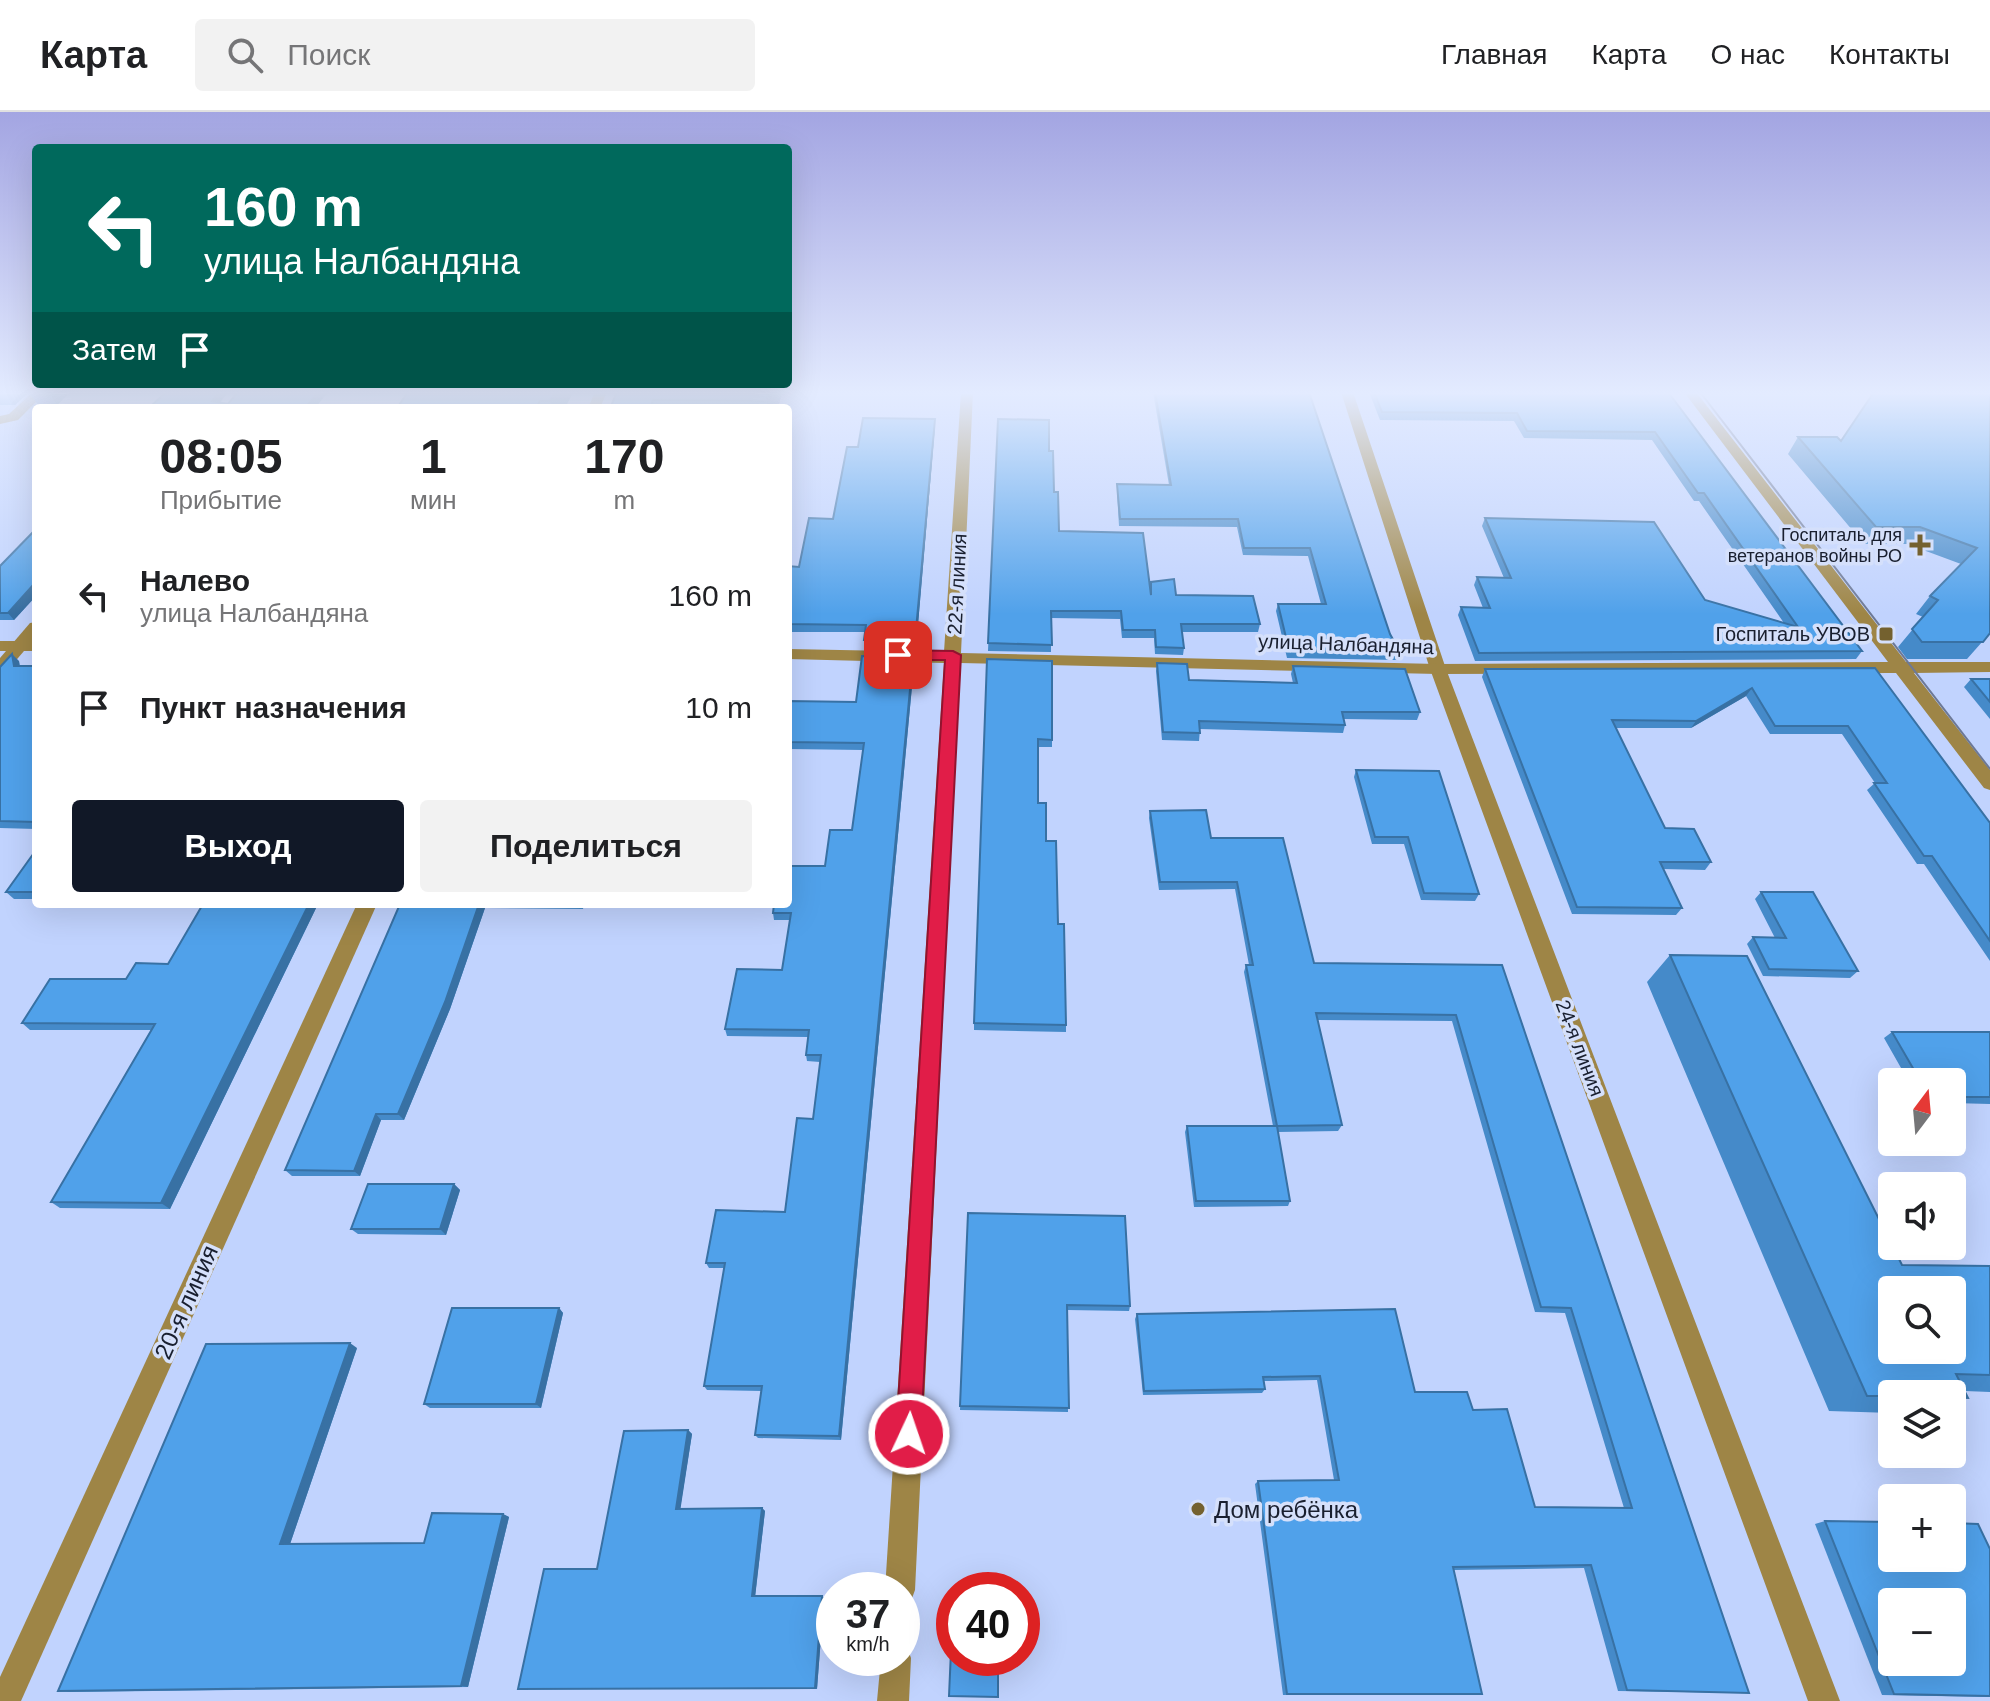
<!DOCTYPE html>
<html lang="ru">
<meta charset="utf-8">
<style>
body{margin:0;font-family:Arial,sans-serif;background:#f2f2f2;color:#202124;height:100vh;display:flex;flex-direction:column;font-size:30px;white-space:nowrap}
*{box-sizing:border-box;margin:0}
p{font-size:26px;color:#757577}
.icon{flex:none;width:44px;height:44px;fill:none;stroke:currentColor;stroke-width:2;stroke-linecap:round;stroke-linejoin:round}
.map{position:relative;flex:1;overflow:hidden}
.panel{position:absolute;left:32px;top:292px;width:760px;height:504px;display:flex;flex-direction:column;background:#fff;border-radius:8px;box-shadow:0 8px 32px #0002}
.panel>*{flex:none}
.top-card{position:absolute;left:32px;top:32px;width:760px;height:244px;border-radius:8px;box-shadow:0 8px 32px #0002;background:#00695c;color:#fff;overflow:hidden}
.needle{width:52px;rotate:16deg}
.fabs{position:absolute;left:1878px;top:956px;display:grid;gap:16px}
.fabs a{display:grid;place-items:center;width:88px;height:88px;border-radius:8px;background:#fff;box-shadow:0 8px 32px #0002;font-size:40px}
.speed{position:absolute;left:816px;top:1460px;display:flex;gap:16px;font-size:40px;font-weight:700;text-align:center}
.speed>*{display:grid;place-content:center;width:104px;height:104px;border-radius:50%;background:#fff;box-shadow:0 8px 32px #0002;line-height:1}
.speed small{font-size:20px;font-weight:400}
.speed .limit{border:12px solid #d22;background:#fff;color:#111}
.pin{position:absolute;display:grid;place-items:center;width:68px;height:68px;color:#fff;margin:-34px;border-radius:16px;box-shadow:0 4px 12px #0006}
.me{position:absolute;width:88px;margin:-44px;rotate:3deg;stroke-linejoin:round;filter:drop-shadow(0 0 6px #0008)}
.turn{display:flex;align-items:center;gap:28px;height:168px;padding:0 40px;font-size:36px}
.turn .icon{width:104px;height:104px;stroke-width:2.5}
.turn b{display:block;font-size:56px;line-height:68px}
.then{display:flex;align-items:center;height:76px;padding:0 40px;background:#0003;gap:16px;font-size:30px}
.eta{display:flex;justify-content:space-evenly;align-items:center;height:136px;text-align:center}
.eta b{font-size:48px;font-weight:700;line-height:56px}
.action{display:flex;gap:16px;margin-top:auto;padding:16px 40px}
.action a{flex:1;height:92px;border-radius:8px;background:#111827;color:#fff;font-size:32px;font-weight:700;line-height:92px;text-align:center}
.action a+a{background:#f2f2f2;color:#202124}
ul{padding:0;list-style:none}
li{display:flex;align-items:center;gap:24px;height:112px;padding:0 40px}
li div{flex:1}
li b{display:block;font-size:30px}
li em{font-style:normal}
header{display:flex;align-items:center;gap:48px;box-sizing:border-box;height:112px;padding:0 40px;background:#fff;border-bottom:2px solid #e0e0e0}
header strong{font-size:38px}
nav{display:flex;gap:44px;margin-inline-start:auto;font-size:28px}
.search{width:560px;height:72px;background:#f2f2f2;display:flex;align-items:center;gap:20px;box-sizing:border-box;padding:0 28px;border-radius:8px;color:#757577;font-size:30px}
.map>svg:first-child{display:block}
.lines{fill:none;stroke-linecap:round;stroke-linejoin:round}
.service{fill:#9e8546;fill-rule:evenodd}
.minor{fill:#9e8546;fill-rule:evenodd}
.tertiary{fill:#9e8546;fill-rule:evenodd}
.tram{stroke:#6d7996;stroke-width:2}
.wall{fill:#458ac9}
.shaded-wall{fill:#3871a4}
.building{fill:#50a1ea;stroke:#3871a4;stroke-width:2;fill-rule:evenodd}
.route{fill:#e11d48;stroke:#92132f;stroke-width:2}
.poi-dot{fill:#74612f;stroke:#d5e0fb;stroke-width:3}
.labels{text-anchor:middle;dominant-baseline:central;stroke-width:7;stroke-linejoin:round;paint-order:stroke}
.far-poi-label{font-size:18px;fill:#191f2f;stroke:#d5e0fb;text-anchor:end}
.street-label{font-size:20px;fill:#191f2f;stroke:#d5e0fb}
.poi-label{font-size:20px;fill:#191f2f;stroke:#d5e0fb;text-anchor:end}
.near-street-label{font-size:24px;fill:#191f2f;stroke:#d5e0fb}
.near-poi-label{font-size:24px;fill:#191f2f;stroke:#d5e0fb;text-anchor:start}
</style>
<header>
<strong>Карта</strong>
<div class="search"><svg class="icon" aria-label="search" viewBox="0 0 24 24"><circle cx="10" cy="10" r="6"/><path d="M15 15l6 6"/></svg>Поиск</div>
<nav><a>Главная</a><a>Карта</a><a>О нас</a><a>Контакты</a></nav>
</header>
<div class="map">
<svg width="1990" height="1589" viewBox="0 0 1990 1589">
<rect width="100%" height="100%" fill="#c1d3fe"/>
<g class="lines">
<!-- service -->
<path class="service" d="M33 280H46L18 308 0 312V304L9 302Z"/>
<!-- minor -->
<g class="minor">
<path d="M595 280H607L600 296H588Z"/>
<path d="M1341 280H1353L1446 557 1840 1589H1808L1430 557Z"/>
<path d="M36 510V525L6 560 0 561V546L30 511Z"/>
<path d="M357 792H377L21 1589H0V1565Z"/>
</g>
<!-- tertiary -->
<g class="tertiary">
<path d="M961 280H973L961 541 1438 552 1888 550 1684 280H1696L1906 550H1990V560L1914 561 1990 658V678L1984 676 1896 561 1438 562 960 551 915 1478 911 1489 902 1492V1478H885L944 551 788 547V537L944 540Z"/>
<rect x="0" y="529" width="36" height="10"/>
<path d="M902 1533 907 1535 911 1546 909 1589H877L881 1546H902Z"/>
</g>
<!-- tram -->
<path class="tram" d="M1700 280 1990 657"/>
</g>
<!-- wall -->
<g class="wall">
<path d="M0 280H70L57 293H38L29 280 15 293H0Z"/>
<path d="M573 280 565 296H397Z"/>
<path d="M617 280H782L778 296H610Z"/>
<path d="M1153 280H1309L1390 522 1400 540 1397 548 1287 546 1276 499 1278 492H1321L1308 444 1243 443 1237 415 1119 414 1117 380V372L1169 373Z"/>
<path d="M1369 280H1668L1862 539 1856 547 1475 549 1458 503 1461 495 1483 496 1474 473 1477 465 1504 466 1482 414 1485 406 1705 488 1784 511 1699 389H1694L1652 328 1524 326 1514 309 1380 308Z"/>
<path d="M1727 280H1777L1775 282H1729Z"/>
<path d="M1990 280V521L1967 547H1907L1898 535 1923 505 1916 502 1930 484 1961 452 1907 432H1864L1788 342 1798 325 1841 329Z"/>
<path d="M998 307 1049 339 1059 419 1150 476 1176 483 1260 512 1258 520H1182L1184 536 1183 543 1155 542 1154 526H1122L1120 507 1051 506V540L988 539Z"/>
<path d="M935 314 916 536 865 535V520H788V454L799 455 833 407 858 335Z"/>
<path d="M36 417V484L14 508H0V454Z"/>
<path d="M19 549 20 554H36V717L0 716V555Z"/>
<path d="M1052 549V635H1038V691L1046 729 1058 812 1066 913V920L974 918V911Z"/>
<path d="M1157 551 1189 568 1293 571 1291 562 1293 554 1420 600 1417 608 1344 607 1345 613 1343 621 1200 617 1199 629 1162 628 1156 559Z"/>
<path d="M914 553 841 1328 758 1326 755 1323 762 1279 707 1278 704 1274 724 1156H709L706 1151 785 1100 813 1007 820 950 807 949 806 943 808 925 727 924 725 917 782 858 790 808H774L773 801 825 754 852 718 863 638 788 637V589L856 590Z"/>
<path d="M1875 556 1990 711V849L1924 752H1917L1867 678 1875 671 1842 622H1770L1746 584 1691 616H1616L1665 716 1711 750 1705 758 1663 757 1682 796 1676 803 1572 802 1482 565 1485 557Z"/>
<path d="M1971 567H1990V607L1964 575Z"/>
<path d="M1356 658 1479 782 1475 789 1421 788 1404 732H1372L1354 665Z"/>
<path d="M1150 699 1211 726 1314 851 1502 853 1749 1581 1618 1579 1584 1456 1454 1458 1482 1582 1283 1583 1255 1372 1258 1369 1334 1368 1317 1268 1264 1269 1265 1277 1262 1281 1143 1283 1135 1207 1137 1202 1415 1280 1473 1298 1535 1395 1624 1396 1565 1201 1535 1200 1452 909 1317 908 1342 1013 1338 1019 1278 1020 1290 1089 1288 1094 1194 1095 1185 1020 1187 1014H1273L1244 860 1246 853H1249L1235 777 1159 778 1149 706Z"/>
<path d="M36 738V787H14L6 780Z"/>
<path d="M1761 780 1858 859 1850 866 1763 864 1747 832 1753 825 1775 826 1755 787Z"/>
<path d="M203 792H318L170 1097 60 1096 51 1090 151 918H30L22 911 126 867 168 852Z"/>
<path d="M400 792H584L583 797 485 796 450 897 404 1008H381L360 1064H292L285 1058Z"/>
<path d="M1670 843 1902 1153 1990 1154V1280L1965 1279 1968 1286 1952 1292V1282H1892V1301L1829 1299 1647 870Z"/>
<path d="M1892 920H1990V992L1952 991V970H1909L1884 926Z"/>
<path d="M454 1072 460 1078 446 1123 358 1122 351 1117Z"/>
<path d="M968 1101 1130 1194 1129 1199 1067 1198 1068 1300 960 1298Z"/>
<path d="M559 1196 563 1201 541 1296H430L424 1292Z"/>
<path d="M357 1236 290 1432 424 1431 503 1402 509 1405 468 1575 70 1580 58 1579Z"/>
<path d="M688 1318 692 1322 680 1397 762 1396 765 1399 755 1484H822L824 1486 817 1577H518Z"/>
<path d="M1825 1409 1990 1437V1585L1882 1583 1815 1412Z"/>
</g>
<!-- shaded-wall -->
<g class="shaded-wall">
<path d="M5 280H29L15 293Z"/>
<path d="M48 280H70L57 293Z"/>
<path d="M219 280H228L216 296 212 289Z"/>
<path d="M319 280H328L315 296H305Z"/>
<path d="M555 280H573L565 296H552L550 289Z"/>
<path d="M769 280H782L778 296H768L767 289Z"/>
<path d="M935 307V314L916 536 915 529Z"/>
<path d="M34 472 36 475V484L14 508 8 501Z"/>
<path d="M12 542 19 549 20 561 14 554Z"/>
<path d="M913 546 914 553 841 1328 839 1324Z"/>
<path d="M1752 576 1746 584 1691 616 1696 609Z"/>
<path d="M309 792H318L170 1097 161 1091Z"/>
<path d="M479 792H482L485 796 450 897 404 1008 398 1002Z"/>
<path d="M376 1002 381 1008 360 1064 354 1059Z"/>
<path d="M454 1072 460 1078 446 1123 440 1117Z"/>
<path d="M559 1196 563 1201 541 1296 536 1292Z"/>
<path d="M350 1231 357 1236 289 1435 280 1432Z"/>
<path d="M688 1318 692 1322 680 1400 676 1397Z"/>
<path d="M762 1396 765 1399 755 1486 752 1484Z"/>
<path d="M503 1402 509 1405 468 1575 461 1574Z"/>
<path d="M822 1484 824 1486 817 1577 815 1576Z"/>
</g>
<!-- building -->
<g class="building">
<path d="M166 280H219L212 289 228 292 238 280H319L305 296H149Z"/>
<path d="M408 280H555L550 289H540L536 296H397Z"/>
<path d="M617 280H769L767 289 653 288 650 296H610Z"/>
<path d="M1155 280H1309L1390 522 1400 540 1289 538 1278 492H1326L1310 436H1244L1238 407H1120L1117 372 1171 373Z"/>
<path d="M1374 280H1668L1862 539 1479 541 1461 495 1490 496 1477 465 1511 466 1485 406 1654 410 1705 488 1798 515 1704 381H1698L1655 320 1527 319 1517 301 1382 300Z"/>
<path d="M1874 280H1990V521L1983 530H1922L1912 517 1938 488 1930 484 1977 436 1920 415H1876L1798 325H1837L1841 329Z"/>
<path d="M863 306 935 307 915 529 864 528 866 513 788 512V454L799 455 809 406 833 407 847 335H858Z"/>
<path d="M998 307 1049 308V339H1053L1054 380H1058L1059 419 1143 421 1151 483V470L1174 467 1176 483 1253 484 1260 512H1181L1184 536 1156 535 1155 518H1123L1121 499H1051L1052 533 988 531Z"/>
<path d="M36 417V472H34L8 501H0V454Z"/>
<path d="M12 542 14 554H36V710L0 709V555Z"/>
<path d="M862 544 913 546 839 1324 755 1323 762 1274H704L725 1151H706L716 1098 785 1100 797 1006 813 1007 821 943H806L809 918 725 917 737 857 782 858 791 801H773L774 792H788V754H825L830 718H852L864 631 788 630V589L856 590Z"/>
<path d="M987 547 1052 549V628L1038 627V691H1046V729H1056L1058 812H1064L1066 913 974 911Z"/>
<path d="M1157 551 1187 552 1189 568 1297 571 1293 554 1405 557 1420 600H1342L1345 613 1199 609 1200 621 1163 620Z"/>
<path d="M1875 556 1990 711V829L1932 744H1924L1874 671H1887L1848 614H1775L1752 576 1696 609 1612 608 1665 716 1694 717 1711 750H1660L1682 796 1577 795 1485 557Z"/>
<path d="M1971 567H1990V590Z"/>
<path d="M1356 658 1439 659 1479 782 1424 781 1408 725H1375Z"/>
<path d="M1206 698 1211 726H1283L1314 851 1502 853 1749 1581 1627 1578 1591 1453 1453 1455 1482 1582H1287L1258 1369 1339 1368 1320 1264 1263 1265 1265 1277 1144 1279 1137 1202 1395 1197 1415 1280H1467L1473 1298 1507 1297 1535 1395 1632 1396 1571 1196 1541 1195 1456 903 1316 901 1342 1013 1277 1014 1246 853H1253L1237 770H1160L1150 699Z"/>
<path d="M36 738V780H6Z"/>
<path d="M1761 780H1813L1858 859 1769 857 1753 825 1786 826Z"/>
<path d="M203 792H309L161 1091 51 1090 155 912 22 911 50 867H126L136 851 168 852Z"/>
<path d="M400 792H479L445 890 398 1002H376L354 1059 285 1058Z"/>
<path d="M1670 843 1747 844 1902 1153 1990 1154V1263L1956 1262 1968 1286 1952 1285V1282H1892V1284H1867ZM1892 1178H1952V1238H1892Z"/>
<path d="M1892 920H1990V985H1952V970H1921Z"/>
<path d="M1187 1014H1277L1290 1089H1196Z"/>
<path d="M368 1072H454L440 1117H351Z"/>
<path d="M968 1101 1125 1104 1130 1194 1067 1193 1069 1296 960 1294Z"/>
<path d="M452 1196H559L536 1292H424Z"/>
<path d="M350 1231 280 1432 424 1431 432 1401 503 1402 461 1574 58 1579 206 1232Z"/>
<path d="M688 1318 676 1397 762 1396 752 1484H822L815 1576 518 1577 544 1457H597L624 1319Z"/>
<path d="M1825 1409 1892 1410V1446H1952V1411L1978 1412 1990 1437V1584L1894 1582ZM1892 1490H1952V1550H1892Z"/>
<path d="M952 1516H954V1546H998V1585L949 1584Z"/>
</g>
<!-- sky -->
<linearGradient id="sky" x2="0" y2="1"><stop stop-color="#a3a5e2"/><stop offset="0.56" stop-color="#e3ebff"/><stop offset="1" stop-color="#e3ebff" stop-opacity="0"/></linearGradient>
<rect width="1990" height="502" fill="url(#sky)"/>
<!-- route -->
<path class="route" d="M953 539 961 543 921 1322 917 1331 909 1335 900 1331 896 1322 945 548H898L891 543 898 538Z"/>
<!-- markers -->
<g class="poi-dot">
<path d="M1916 421h8v8h8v8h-8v8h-8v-8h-8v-8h8z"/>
<rect x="1878" y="514" width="16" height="16" rx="4"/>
<circle cx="1198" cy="1397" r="8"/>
</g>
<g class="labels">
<!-- far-poi labels -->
<g class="far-poi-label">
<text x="1902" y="423">Госпиталь для<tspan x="1902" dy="21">ветеранов войны РО</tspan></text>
</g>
<!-- street labels -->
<g class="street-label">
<text transform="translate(957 472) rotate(-87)">22-я линия</text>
<text transform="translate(1346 532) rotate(2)">улица Налбандяна</text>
<text transform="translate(1580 936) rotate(69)">24-я линия</text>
</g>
<!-- poi labels -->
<g class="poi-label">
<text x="1870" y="522">Госпиталь УВОВ</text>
</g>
<!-- near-street labels -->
<g class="near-street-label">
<text transform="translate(186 1190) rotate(-66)">20-я линия</text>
</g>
<!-- near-poi labels -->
<g class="near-poi-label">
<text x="1214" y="1397">Дом ребёнка</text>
</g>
</g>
</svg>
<div class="fabs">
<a><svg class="needle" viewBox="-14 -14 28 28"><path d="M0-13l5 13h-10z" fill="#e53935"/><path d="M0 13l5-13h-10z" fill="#757577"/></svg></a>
<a><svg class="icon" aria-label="sound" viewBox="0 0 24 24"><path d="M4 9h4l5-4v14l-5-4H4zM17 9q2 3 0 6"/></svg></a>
<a><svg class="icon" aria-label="search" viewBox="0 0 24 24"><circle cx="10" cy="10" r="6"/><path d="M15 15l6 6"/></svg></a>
<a><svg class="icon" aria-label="layers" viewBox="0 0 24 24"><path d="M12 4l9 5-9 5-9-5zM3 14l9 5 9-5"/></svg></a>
<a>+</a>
<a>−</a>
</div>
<div class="speed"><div>37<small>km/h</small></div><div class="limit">40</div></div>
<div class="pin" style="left:898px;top:543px;background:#d93025"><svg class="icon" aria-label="arrive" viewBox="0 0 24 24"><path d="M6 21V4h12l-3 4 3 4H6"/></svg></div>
<svg class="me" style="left:909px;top:1322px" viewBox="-20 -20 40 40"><circle r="17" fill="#e11d48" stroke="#fff" stroke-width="3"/><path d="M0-11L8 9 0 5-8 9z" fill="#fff"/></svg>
<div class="top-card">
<div class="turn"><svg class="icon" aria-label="left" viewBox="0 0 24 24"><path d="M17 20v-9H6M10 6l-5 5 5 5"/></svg><div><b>160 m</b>улица Налбандяна</div></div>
<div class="then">Затем<svg class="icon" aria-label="arrive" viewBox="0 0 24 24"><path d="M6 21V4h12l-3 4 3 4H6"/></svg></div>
</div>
<section class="panel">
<div class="eta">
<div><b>08:05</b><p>Прибытие</p></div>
<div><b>1</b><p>мин</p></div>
<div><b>170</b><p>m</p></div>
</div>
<ul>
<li><svg class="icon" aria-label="left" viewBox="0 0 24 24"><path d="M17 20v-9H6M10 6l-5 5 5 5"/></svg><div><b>Налево</b><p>улица Налбандяна</p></div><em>160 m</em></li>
<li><svg class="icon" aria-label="arrive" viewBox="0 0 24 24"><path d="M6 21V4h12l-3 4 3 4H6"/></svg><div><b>Пункт назначения</b></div><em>10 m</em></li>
</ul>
<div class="action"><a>Выход</a><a>Поделиться</a></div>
</section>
</div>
